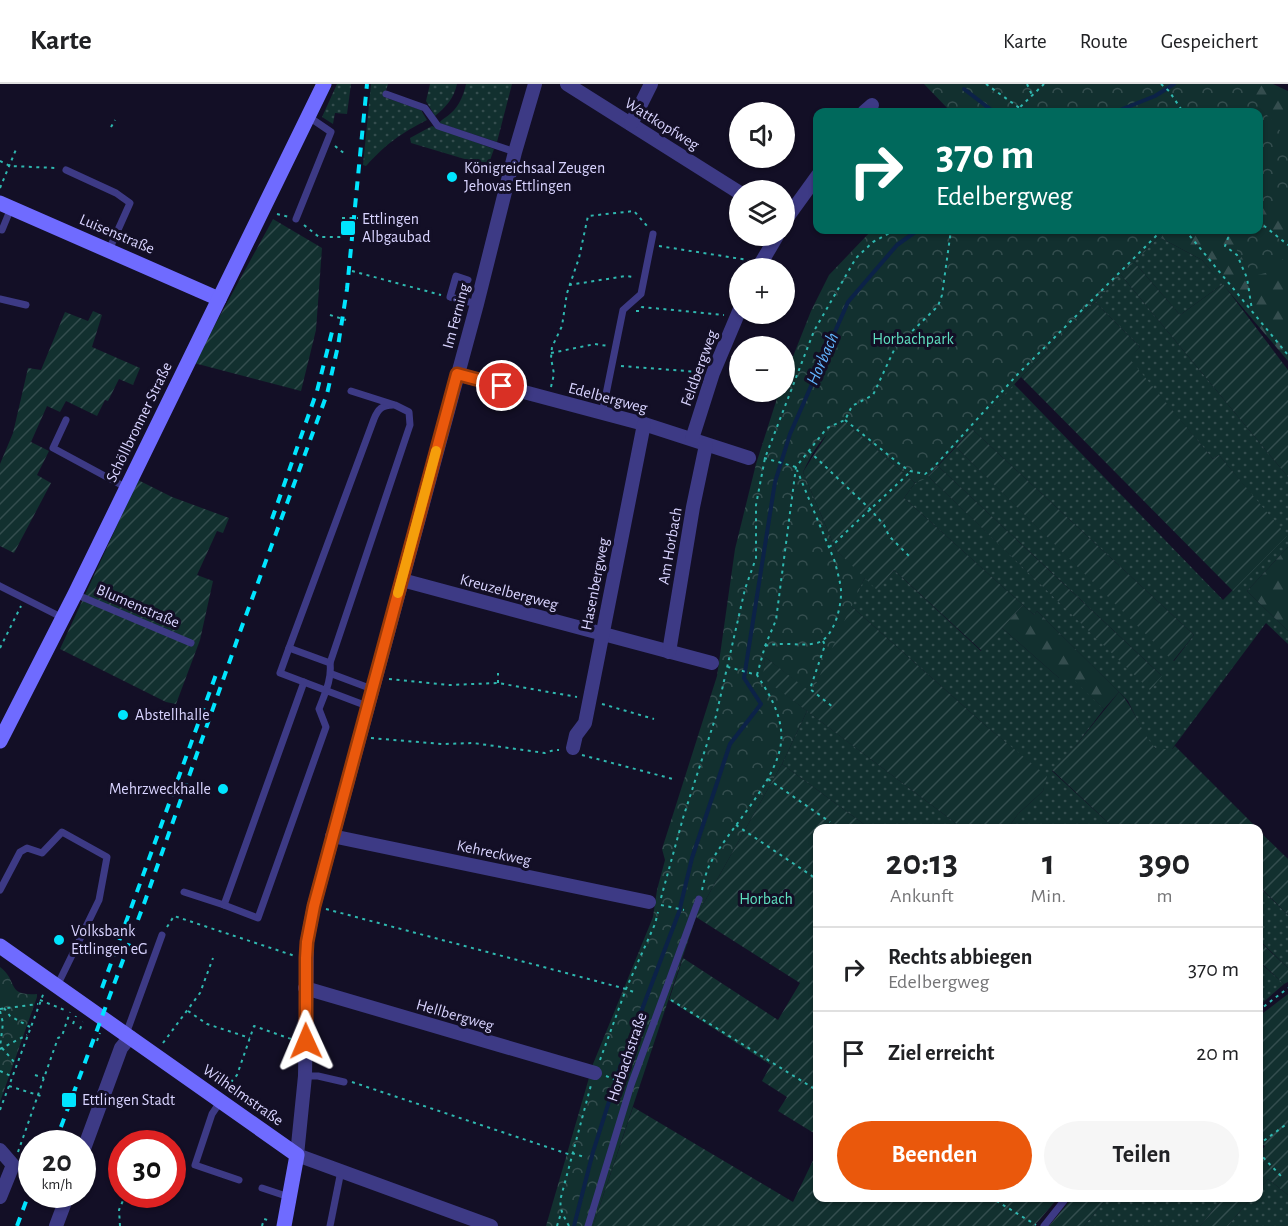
<!DOCTYPE html>
<html lang="de">
<meta charset="utf-8">
<style>
body{margin:0;font-family:"Alegreya Sans",sans-serif;background:#f6f6f6;color:#202124;height:100vh;display:flex;flex-direction:column;font-size:22px;white-space:nowrap}
*{box-sizing:border-box;margin:0}
p{font-size:20px;color:#757577}
.icon{flex:none;width:33px;height:33px;fill:none;stroke:currentColor;stroke-width:2;stroke-linecap:round;stroke-linejoin:round}
.map{position:relative;flex:1;overflow:hidden}
.panel{position:absolute;left:813px;top:740px;width:450px;height:378px;display:flex;flex-direction:column;background:#fff;border-radius:12px;box-shadow:0 2px 4px #0004}
.panel>*{flex:none}
.top-card{position:absolute;left:813px;top:24px;width:450px;height:126px;border-radius:12px;box-shadow:0 2px 4px #0004;background:#00695c;color:#fff;overflow:hidden}
.tools{position:absolute;left:729px;top:18px;display:grid;gap:12px}
.tools a{display:grid;place-items:center;width:66px;height:66px;border-radius:50%;background:#fff;box-shadow:0 2px 4px #0004;font-size:30px}
.speed{position:absolute;left:18px;top:1046px;display:flex;gap:12px;font-size:30px;font-weight:700;text-align:center}
.speed>*{display:grid;place-content:center;width:78px;height:78px;border-radius:50%;background:#fff;box-shadow:0 2px 4px #0004;line-height:1}
.speed small{font-size:15px;font-weight:400}
.speed .limit{border:9px solid #d22;background:#fff;color:#111}
.pin{position:absolute;display:grid;place-items:center;width:51px;height:51px;color:#fff;margin:-26px;border:3px solid #fff;border-radius:50%;box-shadow:0 2px 6px #0007}
.me{position:absolute;width:66px;margin:-33px;rotate:359deg;stroke-linejoin:round;filter:drop-shadow(0 0 4px #0008)}
.turn{display:flex;align-items:center;gap:21px;height:126px;padding:0 24px;font-size:27px}
.turn .icon{width:78px;height:78px;stroke-width:2.5}
.turn b{display:block;font-size:42px;line-height:51px}
.eta{display:flex;justify-content:space-evenly;align-items:center;height:102px;text-align:center}
.eta b{font-size:36px;font-weight:700;line-height:42px}
.action{display:flex;gap:12px;margin-top:auto;padding:12px 24px}
.action a{flex:1;height:69px;border-radius:36px;background:#ea580c;color:#fff;font-size:24px;font-weight:700;line-height:69px;text-align:center}
.action a+a{background:#f6f6f6;color:#202124}
ul{padding:0;list-style:none}
li{display:flex;align-items:center;gap:18px;height:84px;padding:0 24px;border-top:2px solid #e0e0e0}
li div{flex:1}
li b{display:block;font-size:22px}
li em{font-style:normal}
header{display:flex;align-items:center;gap:36px;box-sizing:border-box;height:84px;padding:0 30px;background:#fff;border-bottom:2px solid #e0e0e0}
header strong{font-size:28px}
nav{display:flex;gap:33px;margin-inline-start:auto;font-size:21px}
.map>svg:first-child{display:block}
.grass{fill:url(#grass-dots)}
.forest{fill:url(#forest-firs)}
.park{fill:url(#park-crowns)}
.garden{fill:url(#garden-furrows)}
.lines{fill:none;stroke-linecap:round;stroke-linejoin:round}
.stream{stroke:#0c2248;stroke-width:4}
.path{stroke:#2fb8b0;stroke-width:2;stroke-dasharray:3 4.5;stroke-linecap:butt}
.lane{stroke:#3d3a85;stroke-width:7}
.street{stroke:#3d3a85;stroke-width:14}
.secondary{stroke:#6f6bff;stroke-width:15}
.rail{stroke:#00e5ff;stroke-width:4;stroke-dasharray:9 8;stroke-linecap:butt}
.route-casing{stroke:#983908;stroke-width:15}
.route{stroke:#ea580c;stroke-width:10}
.slow{stroke:#f59e0b;stroke-width:10}
.poi-dot{fill:#00e5ff;stroke:#130f26;stroke-width:2}
.labels{text-anchor:middle;dominant-baseline:central;stroke-width:6;stroke-linejoin:round;paint-order:stroke}
.street-label{font-size:16px;fill:#d9d4ff;stroke:#130f26}
.poi-label{font-size:16px;fill:#d9d4ff;stroke:#130f26;text-anchor:start}
.park-label{font-size:16px;fill:#5fe0c0;stroke:#130f26}
.water-label{font-size:18px;font-style:italic;fill:#62b6ff;stroke:#130f26}
</style>
<header>
<strong>Karte</strong>
<nav><a>Karte</a><a>Route</a><a>Gespeichert</a></nav>
</header>
<div class="map">
<svg width="1288" height="1142" viewBox="0 0 1288 1142">
<defs>
<pattern id="grass-dots" width="8" height="8" patternUnits="userSpaceOnUse" patternTransform="scale(1.5)"><rect width="8" height="8" fill="#12302f"/><path d="M2 2h.1M6 6h.1" fill="none" stroke="#344d4e" stroke-width="1.8" stroke-linecap="round"/></pattern>
<pattern id="forest-firs" width="22" height="20" patternUnits="userSpaceOnUse" patternTransform="scale(1.5)"><rect width="22" height="20" fill="#12302f"/><path d="M5 1l3.5 6h-7zM16 11l3.5 6h-7z" fill="#344d4e"/></pattern>
<pattern id="park-crowns" width="20" height="18" patternUnits="userSpaceOnUse" patternTransform="scale(1.5)"><rect width="20" height="18" fill="#12302f"/><path d="M2 6a3 3 0 1 1 6 0M12 15a3 3 0 1 1 6 0" fill="none" stroke="#344d4e"/></pattern>
<pattern id="garden-furrows" width="10" height="10" patternUnits="userSpaceOnUse" patternTransform="scale(1.5)"><rect width="10" height="10" fill="#12302f"/><path d="M-1 1l2-2M0 10L10 0M9 11l2-2" fill="none" stroke="#344d4e"/></pattern>
</defs>
<rect width="100%" height="100%" fill="#130f26"/>
<!-- grass -->
<g class="grass">
<path d="M337 0H351L347 30 335 29 333 40 322 33Z"/>
<path d="M371 0H388L384 13 421 26 427 36C400 50 387 59 366 82L363 81Z"/>
<path d="M430 0H457C454 14 446 23 435 32L426 17Z"/>
<path d="M466 0H512L497 58 439 39C442 35 447 33 451 29 459 22 464 10 466 0Z"/>
<path d="M432 42 494 65 488 82 411 59 410 54Z"/>
<path d="M1159 153 1202 176 1223 200 1180 231 1134 178Z"/>
<path d="M1121 191 1288 393V463L1247 507 1288 547V560L1266 539 1172 665H1156L1146 654 1128 617 1037 527 1034 531 904 414 915 399 928 392 1150 605 1161 591 938 382 956 363 1174 577 1194 551 972 345 1014 300 1223 516 1286 452 1219 371 1213 375 1128 274 1140 263 1095 218Z"/>
<path d="M894 486 981 567 1002 544 1059 594H1073L1104 625 1077 660 1052 687 1114 744H1008L1018 730 1043 707 1046 692 986 642 851 522 865 493 877 505Z"/>
<path d="M807 627 962 744H863L865 741 782 680Z"/>
<path d="M1258 802 1288 831V884L1259 856Z"/>
<path d="M1258 877 1284 900 1259 922H1258Z"/>
<path d="M1268 1095 1288 1111V1142H1228L1252 1113H1258L1259 1106Z"/>
<path d="M1108 1113H1224L1200 1142H1084Z"/>
</g>
<!-- forest -->
<g class="forest">
<path d="M1126 0H1273L1288 7V277L1202 176 1159 153 1166 146H1258V28Z"/>
<path d="M1288 463V547L1247 507Z"/>
<path d="M1023 521 1034 531 1037 527 1119 608 1104 625 1073 595 1059 594 1002 544Z"/>
</g>
<!-- park -->
<g class="park">
<path d="M924 0H1241L1288 56V117L1267 123 1259 121 1258 28H951Z"/>
<path d="M1263 139 1282 158 1285 173 1269 188 1254 192 1234 162C1241 154 1247 146 1258 146L1259 141Z"/>
<path d="M872 146H1166L1021 293 925 395 915 399 845 338C822 350 814 366 803 388L836 466 865 493 812 610 765 573 764 594 807 627 782 680 696 833 593 1142H546L593 980 653 833 657 806 665 776 662 765 717 592 735 465 756 380 779 308H784L785 293 792 275 811 227 829 191Z"/>
<path d="M0 883C19 897 5 912 37 910V913L0 1018Z"/>
</g>
<!-- garden -->
<g class="garden">
<path d="M273 135 322 164 316 246 301 307 194 279Z"/>
<path d="M1134 178 1180 231 1223 200 1288 286V393L1121 191Z"/>
<path d="M1095 218 1140 263 1129 274 1213 375 1219 371 1287 452 1233 507 1021 293Z"/>
<path d="M93 227 102 231 92 263 140 284 133 301 119 295 108 317 105 316 97 332 66 317 60 328 47 322 31 358 49 367 37 391 51 399 14 469 0 462V380L13 349 28 284 41 286 65 228 88 237Z"/>
<path d="M845 338 915 399 904 414 1023 521 982 567 894 486 877 506 836 466 803 388 829 347Z"/>
<path d="M972 345 1194 551 1173 577 956 363Z"/>
<path d="M938 382 1162 592 1150 606 928 392Z"/>
<path d="M138 396 172 413 229 434 223 449 217 447 197 491 213 497 200 556 176 620 166 618 60 565Z"/>
<path d="M851 522 986 642 1047 692 1043 707 1018 730 1008 744H962L763 594 765 573 812 609Z"/>
<path d="M1119 608C1135 624 1140 648 1156 665H1172L1175 662 1257 744H1114L1052 686 1077 660Z"/>
<path d="M782 680 865 741 863 744H818L817 1051 778 1027 787 1013 762 997 771 981 669 916 683 874 778 936 800 899 696 833Z"/>
<path d="M1258 746 1288 775V831L1259 802Z"/>
<path d="M1258 856 1288 884V898L1284 900 1259 877Z"/>
<path d="M1288 910V1111L1268 1095 1259 1106V1070L1265 1062 1259 1058 1258 933Z"/>
<path d="M633 1023 793 1118 817 1068 818 1113H1059L1034 1142H593Z"/>
<path d="M1073 1113H1108L1084 1142H1049Z"/>
<path d="M1224 1113H1252L1228 1142H1200Z"/>
</g>
<g class="lines">
<!-- stream -->
<g class="stream">
<path d="M964 5 994 28"/>
<path d="M1115 28 1155 12 1174 0"/>
<path d="M574 1142 593 1068 619 986 679 828 692 774 730 660 761 620 744 594 775 398 790 350 848 218 897 161 918 146"/>
</g>
<!-- path -->
<g class="path">
<path d="M986 0 1018 23 1031 28"/>
<path d="M1027 0 1032 11"/>
<path d="M1161 0 1169 7 1183 28"/>
<path d="M1015 28 1044 0"/>
<path d="M111 43 115 36"/>
<path d="M335 62 345 70"/>
<path d="M0 77 10 82 56 84"/>
<path d="M0 104 17 63"/>
<path d="M277 130 289 133"/>
<path d="M342 134H358"/>
<path d="M1258 137 1288 161"/>
<path d="M304 141 319 153H341"/>
<path d="M1185 146 1288 271"/>
<path d="M1204 146 1223 147 1232 146"/>
<path d="M1231 146 1225 162 1237 171 1247 194 1252 226"/>
<path d="M659 162 748 176"/>
<path d="M352 187 441 211"/>
<path d="M569 201 626 192 634 193"/>
<path d="M636 227H640L642 223 724 231"/>
<path d="M330 231 346 236"/>
<path d="M551 269 595 260 608 262"/>
<path d="M621 282 699 288"/>
<path d="M551 303 554 290 551 274 552 263 562 242 567 209 579 174 588 132 634 127 647 142"/>
<path d="M845 336 902 382 910 387 925 390 932 385 1017 291 1162 146"/>
<path d="M809 367 870 425 884 441 889 452 909 472"/>
<path d="M764 374 796 383"/>
<path d="M829 463 834 460C859 435 885 412 910 388"/>
<path d="M823 557 825 561 810 605 833 623"/>
<path d="M765 562C782 557 800 563 817 559 834 555 842 521 841 506 840 496 837 487 835 478L797 386"/>
<path d="M0 564 21 522"/>
<path d="M757 591 765 562 776 536 796 383 827 344 845 336 852 322 873 311 895 264 938 222 942 211 951 146"/>
<path d="M389 595 449 601 498 599 577 613"/>
<path d="M498 599V589"/>
<path d="M602 620 654 635"/>
<path d="M371 654 442 660 473 659 545 669 554 666H559"/>
<path d="M582 671 673 695"/>
<path d="M768 695 830 738"/>
<path d="M736 741 818 796"/>
<path d="M702 806C704 797 706 788 710 780 729 743 787 689 781 646 779 626 768 608 757 591L728 583"/>
<path d="M661 814 683 734 716 632 745 505 756 474V421L765 374 814 247 856 174 873 158 895 146"/>
<path d="M661 821 684 826"/>
<path d="M326 825 626 905 636 909"/>
<path d="M167 843 174 832 295 872"/>
<path d="M40 916 67 927"/>
<path d="M671 916 818 1007"/>
<path d="M4 924 10 932 30 943"/>
<path d="M0 925 38 920"/>
<path d="M0 927 3 939 0 963"/>
<path d="M188 927 207 940 250 954"/>
<path d="M1258 927 1288 904"/>
<path d="M73 940 76 932"/>
<path d="M80 945 83 938"/>
<path d="M97 957 100 949"/>
<path d="M163 959 200 909 213 874"/>
<path d="M2 964 16 980"/>
<path d="M0 965 27 951"/>
<path d="M600 976 626 905 655 840 658 828"/>
<path d="M0 987 11 992"/>
<path d="M35 991 44 994"/>
<path d="M606 992 623 999"/>
<path d="M352 998 571 1071"/>
<path d="M9 1002 44 1013"/>
<path d="M226 1004 237 991 254 942 294 956"/>
<path d="M0 1026 44 908"/>
<path d="M1258 1061 1288 1039"/>
<path d="M18 1068 58 954 62 952 70 928"/>
<path d="M1258 1068 1281 1092"/>
<path d="M572 1069 584 1073"/>
<path d="M990 1113 1036 1141"/>
<path d="M120 1142 119 1126 124 1114"/>
<path d="M262 1142 264 1135 271 1137"/>
<path d="M557 1142 561 1129"/>
<path d="M569 1142C563 1131 559 1125 561 1113L591 1001"/>
</g>
<!-- lane -->
<g class="lane">
<path d="M386 10 425 24 438 42 515 68"/>
<path d="M66 86 116 109 130 119 109 166"/>
<path d="M296 135 331 48 309 33"/>
<path d="M2 146 11 124"/>
<path d="M468 196 456 192 450 213 477 220"/>
<path d="M0 215 26 221"/>
<path d="M602 330 623 226 641 210 653 150"/>
<path d="M66 336 53 364 127 404"/>
<path d="M0 502 63 534"/>
<path d="M75 510 191 559"/>
<path d="M289 564 374 335C378 325 382 321 393 321"/>
<path d="M330 579 410 341 409 328 395 321 351 307"/>
<path d="M332 590 372 605"/>
<path d="M0 806 20 768 27 764 42 769 62 748 107 773 99 816 57 902"/>
<path d="M184 808 224 821 304 598"/>
<path d="M224 821 258 834 326 643 319 625C325 609 332 595 330 579L289 564 280 589 367 622"/>
<path d="M126 950 162 851"/>
<path d="M305 992H318L344 998"/>
<path d="M220 1018 212 1030 195 1081 239 1096"/>
<path d="M262 1104 289 1113"/>
<path d="M330 1142 341 1087"/>
<path d="M588 1142 631 1001 699 815"/>
<path d="M1044 1142 1067 1113"/>
</g>
<!-- street -->
<g class="street">
<path d="M567 0 740 109"/>
<path d="M864 28 872 21"/>
<path d="M631 40 651 0"/>
<path d="M784 138 818 91"/>
<path d="M758 184 777 152"/>
<path d="M457 290 644 340 749 374"/>
<path d="M692 355 713 289 740 225"/>
<path d="M402 496 712 579"/>
<path d="M669 568 693 423 706 361"/>
<path d="M573 664 576 651 585 639 644 340"/>
<path d="M332 752 649 818"/>
<path d="M305 904 595 989"/>
<path d="M0 1066 13 1081 0 1113"/>
<path d="M82 1070 121 964 130 953"/>
<path d="M56 1142 68 1110"/>
<path d="M491 1142 297 1071 305 992 307 858 314 822 477 220 515 68 535 0"/>
</g>
<!-- secondary -->
<g class="secondary">
<path d="M0 119 219 215"/>
<path d="M0 657 75 510 324 0"/>
<path d="M0 862 297 1071 284 1142"/>
</g>
<!-- rail -->
<g class="rail">
<path d="M272 435 317 307 333 244"/>
<path d="M102 904 218 585"/>
<path d="M55 1059 145 817 241 545 327 310 338 262 347 205 367 0"/>
<path d="M17 1142 32 1101"/>
</g>
</g>
<g class="lines">
<defs>
<path id="route" d="M306 957V874L307 858 314 822 457 290 502 302"/>
</defs>
<!-- route casing -->
<use href="#route" class="route-casing"/>
<!-- route -->
<use href="#route" class="route"/>
<!-- slow -->
<path class="slow" d="M398 509 436 367"/>
</g>
<!-- markers -->
<g class="poi-dot">
<circle cx="452" cy="93" r="6"/>
<rect x="340" y="136" width="16" height="16" rx="3"/>
<circle cx="123" cy="631" r="6"/>
<circle cx="223" cy="705" r="6"/>
<circle cx="59" cy="856" r="6"/>
<rect x="61" y="1008" width="16" height="16" rx="3"/>
</g>
<g class="labels">
<!-- street labels -->
<g class="street-label">
<text transform="translate(662 40) rotate(32)">Wattkopfweg</text>
<text transform="translate(117 150) rotate(23)">Luisenstraße</text>
<text transform="translate(456 232) rotate(-75)">Im Ferning</text>
<text transform="translate(699 284) rotate(-70)">Feldbergweg</text>
<text transform="translate(608 314) rotate(15)">Edelbergweg</text>
<text transform="translate(139 338) rotate(-64)">Schöllbronner Straße</text>
<text transform="translate(670 462) rotate(-80)">Am Horbach</text>
<text transform="translate(595 500) rotate(-79)">Hasenbergweg</text>
<text transform="translate(509 508) rotate(15)">Kreuzelbergweg</text>
<text transform="translate(138 522) rotate(23)">Blumenstraße</text>
<text transform="translate(494 769) rotate(12)">Kehreckweg</text>
<text transform="translate(455 931) rotate(16)">Hellbergweg</text>
<text transform="translate(627 973) rotate(-71)">Horbachstraße</text>
<text transform="translate(243 1011) rotate(35)">Wilhelmstraße</text>
</g>
<!-- poi labels -->
<g class="poi-label">
<text x="464" y="84">Königreichsaal Zeugen<tspan x="464" dy="18">Jehovas Ettlingen</tspan></text>
<text x="362" y="135">Ettlingen<tspan x="362" dy="18">Albgaubad</tspan></text>
<text x="135" y="631">Abstellhalle</text>
<text x="211" y="705" text-anchor="end">Mehrzweckhalle</text>
<text x="71" y="847">Volksbank<tspan x="71" dy="18">Ettlingen eG</tspan></text>
<text x="82" y="1016">Ettlingen Stadt</text>
</g>
<!-- park labels -->
<g class="park-label">
<text x="913" y="255">Horbachpark</text>
<text x="766" y="815">Horbach</text>
</g>
<!-- water labels -->
<g class="water-label">
<text transform="translate(823 275) rotate(-66)">Horbach</text>
</g>
</g>
</svg>
<div class="tools">
<a><svg class="icon" aria-label="sound" viewBox="0 0 24 24"><path d="M4 9h4l5-4v14l-5-4H4zM17 9q2 3 0 6"/></svg></a>
<a><svg class="icon" aria-label="layers" viewBox="0 0 24 24"><path d="M12 4l9 5-9 5-9-5zM3 14l9 5 9-5"/></svg></a>
<a>+</a>
<a>−</a>
</div>
<div class="speed"><div>20<small>km/h</small></div><div class="limit">30</div></div>
<div class="pin" style="left:502px;top:302px;background:#d93025"><svg class="icon" aria-label="arrive" viewBox="0 0 24 24"><path d="M6 21V4h12l-3 4 3 4H6"/></svg></div>
<svg class="me" style="left:306px;top:957px" viewBox="-20 -20 40 40"><path d="M0-17L14 15 0 8-14 15z" fill="#ea580c" stroke="#fff" stroke-width="4"/></svg>
<div class="top-card">
<div class="turn"><svg class="icon" aria-label="right" viewBox="0 0 24 24"><path d="M7 20v-9h11M14 6l5 5-5 5"/></svg><div><b>370 m</b>Edelbergweg</div></div>
</div>
<section class="panel">
<div class="eta">
<div><b>20:13</b><p>Ankunft</p></div>
<div><b>1</b><p>Min.</p></div>
<div><b>390</b><p>m</p></div>
</div>
<ul>
<li><svg class="icon" aria-label="right" viewBox="0 0 24 24"><path d="M7 20v-9h11M14 6l5 5-5 5"/></svg><div><b>Rechts abbiegen</b><p>Edelbergweg</p></div><em>370 m</em></li>
<li><svg class="icon" aria-label="arrive" viewBox="0 0 24 24"><path d="M6 21V4h12l-3 4 3 4H6"/></svg><div><b>Ziel erreicht</b></div><em>20 m</em></li>
</ul>
<div class="action"><a>Beenden</a><a>Teilen</a></div>
</section>
</div>
